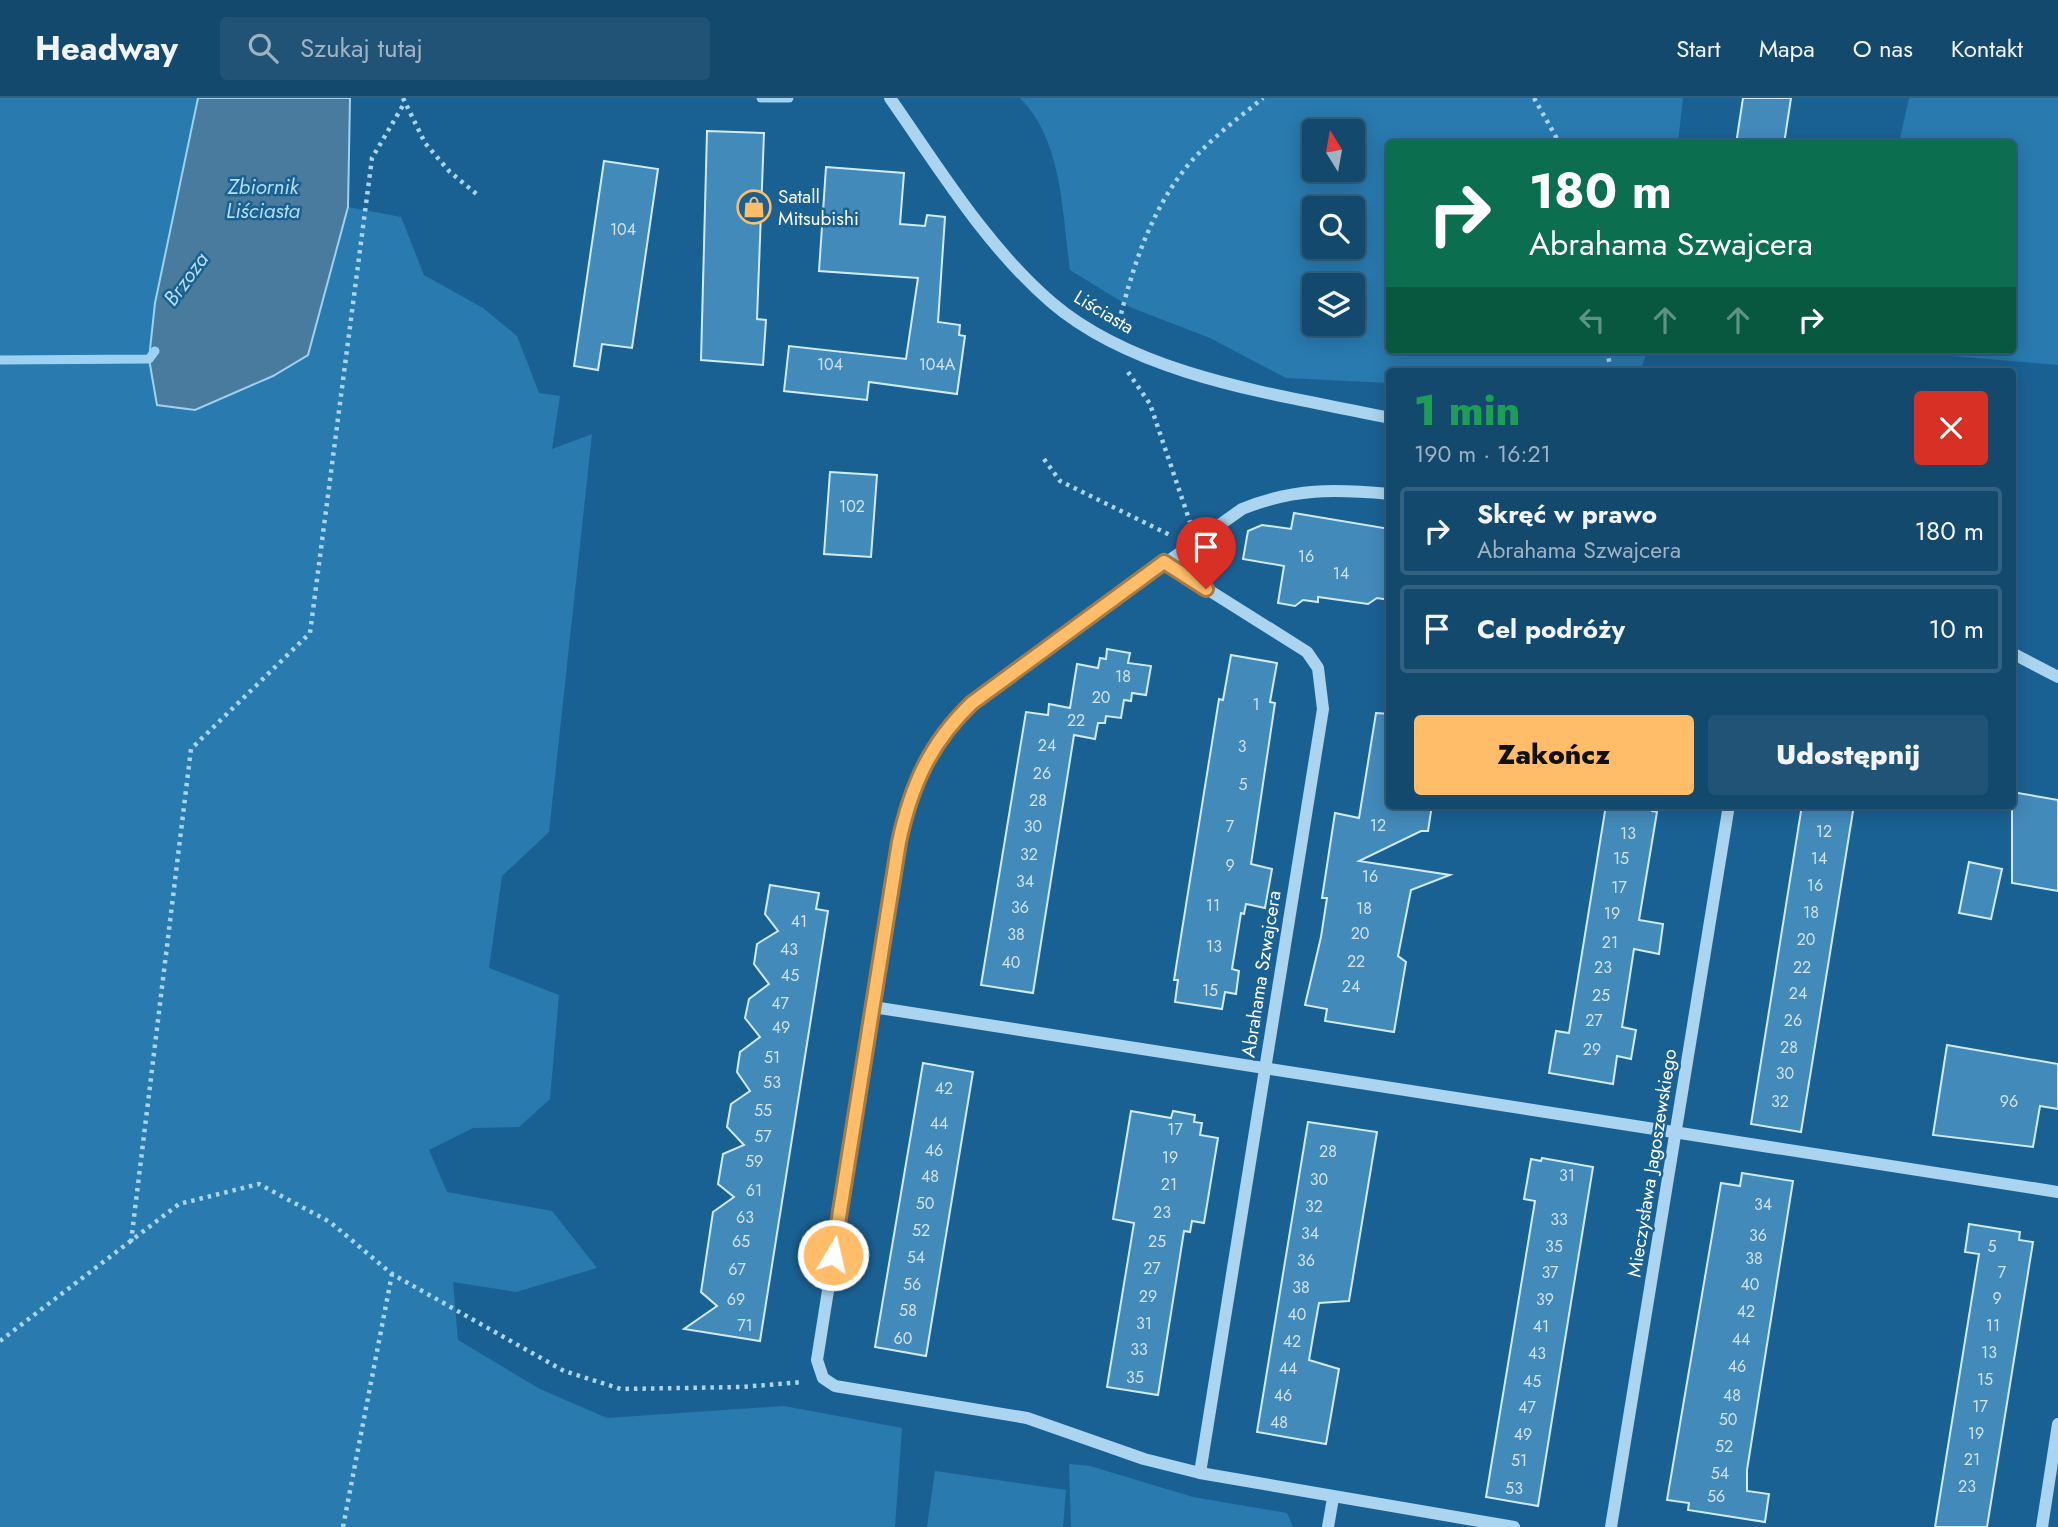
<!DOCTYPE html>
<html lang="pl">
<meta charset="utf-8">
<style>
body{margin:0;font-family:Jost,sans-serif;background:#215376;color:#f1f3f6;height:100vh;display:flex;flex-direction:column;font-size:26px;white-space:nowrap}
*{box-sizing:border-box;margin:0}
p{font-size:23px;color:#9db2c2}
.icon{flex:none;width:38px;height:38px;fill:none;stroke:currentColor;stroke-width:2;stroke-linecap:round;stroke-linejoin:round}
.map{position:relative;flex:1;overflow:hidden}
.side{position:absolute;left:1386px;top:270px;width:630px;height:441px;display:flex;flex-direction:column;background:#14496e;border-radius:7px;box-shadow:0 4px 18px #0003,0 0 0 2px #336181}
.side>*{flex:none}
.guide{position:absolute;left:1386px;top:42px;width:630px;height:214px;border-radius:7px;box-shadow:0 4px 18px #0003,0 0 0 2px #336181;background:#0b6e4f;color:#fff;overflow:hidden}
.needle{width:46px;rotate:349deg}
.tools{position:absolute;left:1302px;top:21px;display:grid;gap:14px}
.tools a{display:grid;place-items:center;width:63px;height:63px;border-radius:7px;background:#14496e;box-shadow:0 4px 18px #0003,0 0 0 2px #336181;font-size:35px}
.pin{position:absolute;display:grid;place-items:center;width:60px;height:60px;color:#fff;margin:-72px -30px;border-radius:50% 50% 50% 0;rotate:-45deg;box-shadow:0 0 7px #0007}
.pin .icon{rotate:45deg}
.me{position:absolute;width:77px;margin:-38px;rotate:9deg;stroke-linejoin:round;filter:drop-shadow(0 0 5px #0008)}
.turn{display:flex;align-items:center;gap:24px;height:147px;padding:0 28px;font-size:32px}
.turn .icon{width:91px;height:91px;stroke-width:2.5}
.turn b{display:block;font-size:49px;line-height:60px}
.lanes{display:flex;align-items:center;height:66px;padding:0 28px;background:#0003;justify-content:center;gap:35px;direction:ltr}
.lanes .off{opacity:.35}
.round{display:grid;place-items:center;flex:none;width:74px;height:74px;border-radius:7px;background:#215376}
.head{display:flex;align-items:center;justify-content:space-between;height:119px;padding:0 28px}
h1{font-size:42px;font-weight:800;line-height:52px;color:#1e9e55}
.button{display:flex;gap:14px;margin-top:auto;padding:14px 28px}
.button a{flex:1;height:80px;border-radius:7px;background:#ffbd69;color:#111;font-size:28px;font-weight:800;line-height:80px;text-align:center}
.button a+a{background:#215376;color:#f1f3f6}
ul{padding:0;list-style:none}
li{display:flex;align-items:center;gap:21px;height:88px;margin:0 14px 10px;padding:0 14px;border:4px solid #336181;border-radius:7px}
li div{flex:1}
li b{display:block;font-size:26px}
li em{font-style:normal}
header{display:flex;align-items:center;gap:42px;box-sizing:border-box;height:98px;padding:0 35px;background:#14496e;border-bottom:2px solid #336181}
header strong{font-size:33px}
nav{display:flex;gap:38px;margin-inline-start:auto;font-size:24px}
.search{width:490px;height:63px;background:#215376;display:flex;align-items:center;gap:18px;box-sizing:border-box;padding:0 24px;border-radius:7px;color:#9db2c2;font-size:26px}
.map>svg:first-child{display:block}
.green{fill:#297aaf;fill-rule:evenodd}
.water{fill:#497b9e;stroke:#9dd1f2;stroke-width:2}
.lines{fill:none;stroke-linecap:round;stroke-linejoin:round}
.stream{stroke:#9dd1f2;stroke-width:9}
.building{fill:#428aba;stroke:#d1eafb;stroke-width:2}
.path{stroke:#aad4ef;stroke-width:4.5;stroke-dasharray:3.5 5;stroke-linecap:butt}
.minor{stroke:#aad4ef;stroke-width:12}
.route-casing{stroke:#a67b44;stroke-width:18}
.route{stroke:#ffbd69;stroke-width:12}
.labels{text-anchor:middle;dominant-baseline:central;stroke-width:5;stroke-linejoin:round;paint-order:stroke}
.number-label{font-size:16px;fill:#d0e2ee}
.poi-label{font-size:19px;fill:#fff;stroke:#1a6193;text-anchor:start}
.street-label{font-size:19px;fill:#fff;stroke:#1a6193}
.water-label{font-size:21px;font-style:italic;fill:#b6ddf6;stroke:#1a6193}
</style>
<header>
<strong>Headway</strong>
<div class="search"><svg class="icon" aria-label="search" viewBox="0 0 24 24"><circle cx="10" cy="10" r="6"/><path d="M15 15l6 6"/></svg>Szukaj tutaj</div>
<nav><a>Start</a><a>Mapa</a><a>O nas</a><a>Kontakt</a></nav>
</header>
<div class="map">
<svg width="2058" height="1429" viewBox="0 0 2058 1429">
<rect width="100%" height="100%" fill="#1a6193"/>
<!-- green -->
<g class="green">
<path d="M0 0H198L155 205 149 261 307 257 348 109 401 119 424 177 483 210 517 238 539 295 560 298 552 351 592 336 549 734 502 778 489 870 559 897 550 1001 519 1029 473 1030 429 1052 447 1094 552 1113 597 1170 516 1194 453 1184 458 1242 540 1291 607 1320 784 1308 902 1330 895 1429H0Z"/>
<path d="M1020 0H1683L1678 45 1390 46V252H1648L1640 273H1390L1389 285 1286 280 1210 240 1132 210 1070 172C1062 115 1063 43 1020 0ZM1353 33V72H1314V33ZM1353 110V149H1314V110ZM1353 187V226H1314V187Z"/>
<path d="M1909 0H2058V267L1952 258 1946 252H2012V46L1899 45Z"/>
<path d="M1069 1366 1090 1368 1193 1399 1287 1415 1293 1429H1071Z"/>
<path d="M935 1373 1066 1392 1063 1429H927Z"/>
</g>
<!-- water -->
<path class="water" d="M198 0H350L348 109 308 257 273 278 195 312 157 307 149 261 155 205Z"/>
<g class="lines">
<!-- stream -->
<g class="stream">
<path d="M761 0H789"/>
<path d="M0 262 149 261 155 253"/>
</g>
</g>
<!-- building -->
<g class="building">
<path d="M1743 0H1791L1784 46H1736Z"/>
<path d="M707 33 764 35 757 221 766 222 763 267 701 262Z"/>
<path d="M604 63 658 71 632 250 602 246 598 272 574 268Z"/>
<path d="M826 69 904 75 900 126 925 128 927 117 945 119 938 224 960 227 959 237 965 238 957 296 869 284 867 302 784 293 789 248 906 261 918 180 819 173Z"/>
<path d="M830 374 877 377 871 459 824 456Z"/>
<path d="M1294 415 1390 431V502L1377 500 1368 506 1318 499V504L1303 502 1295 508 1278 505 1284 468 1243 461 1248 433 1262 427 1291 431Z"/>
<path d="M1107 551 1130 555 1128 565 1151 568 1146 597 1132 595 1131 603 1124 602 1121 620 1106 618 1105 625H1098L1095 641 1074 637 1033 895 981 887 1026 614 1048 617 1049 606 1070 610 1077 566 1098 570 1100 560 1106 561Z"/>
<path d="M1231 557 1277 565 1270 604 1275 605 1251 766 1272 771 1265 810 1246 806 1244 816 1241 815 1232 871 1239 873 1236 896 1225 894 1222 911 1175 904 1178 882H1174L1219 601 1223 602Z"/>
<path d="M1376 615 1390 616V707H1432L1428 733H1421L1359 763 1450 777 1411 792 1398 858 1406 864 1394 934 1325 923 1327 911 1305 907 1321 839 1327 800H1322L1335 715 1359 720Z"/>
<path d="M2012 694 2058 702V793L2012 785Z"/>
<path d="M1606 707H1653L1652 713 1657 714 1639 822 1663 826 1659 856 1634 851 1622 929 1636 932 1631 961 1617 958 1613 986 1549 975 1556 933 1569 935Z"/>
<path d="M1802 707H1854L1801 1034 1751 1026Z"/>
<path d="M1969 764 2002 771 1991 821 1959 815Z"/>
<path d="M770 787 819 795 816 811 828 813 760 1243 684 1231 717 1208 701 1194 713 1114 734 1099 718 1086 723 1056 744 1047 727 1029 731 1006 750 993 737 974 740 954 760 939 745 920 749 901 769 886 754 866 757 846 778 833 765 816Z"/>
<path d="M1947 947 2058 966V1011L2040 1008 2033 1049 1933 1037Z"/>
<path d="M923 965 973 974 926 1258 875 1249Z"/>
<path d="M1131 1013 1171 1020 1173 1013 1195 1017 1194 1024 1202 1025 1200 1037 1218 1040 1204 1125 1192 1123 1190 1134 1184 1133 1158 1297 1107 1289 1134 1125 1113 1121Z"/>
<path d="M1308 1024 1377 1034 1349 1203 1319 1205 1314 1233 1309 1262 1339 1271 1326 1346 1257 1334Z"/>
<path d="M1542 1060 1593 1069 1538 1408 1486 1399 1535 1103 1524 1101 1531 1061 1541 1063Z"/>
<path d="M1742 1075 1793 1083 1747 1372V1393L1769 1396 1765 1424 1688 1412 1689 1405 1667 1402 1721 1085 1740 1088Z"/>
<path d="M1969 1126 2020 1134 2019 1142 2033 1144 1987 1429H1935L1979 1156 1965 1154Z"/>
</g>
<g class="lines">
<!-- path -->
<g class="path">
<path d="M403 0 425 45 449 73 480 99"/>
<path d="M1534 0 1560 46"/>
<path d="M1119 224C1134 164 1154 102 1198 56 1217 36 1241 18 1263 0"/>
<path d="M1607 252 1611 273"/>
<path d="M1128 274 1150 306 1190 424"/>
<path d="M1044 361 1060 383 1170 437"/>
<path d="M131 1144 191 651 310 535 372 60 405 4"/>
<path d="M0 1243 179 1106 259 1086 330 1124 392 1176 564 1273 621 1291 742 1289 803 1284"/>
<path d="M343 1429 392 1176"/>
</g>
<!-- minor -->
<g class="minor">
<path d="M890 0C939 70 986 148 1051 204 1138 279 1281 297 1390 320"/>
<path d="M1390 396C1334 391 1294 390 1242 411L993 587C937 633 914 673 899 744L817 1262 823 1280 835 1288 1027 1320 1144 1361 1200 1375 1514 1429"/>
<path d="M1164 464 1307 554 1318 570 1323 611 1200 1375"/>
<path d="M2012 555 2058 579"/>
<path d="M873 909 2058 1094"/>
<path d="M1328 1429 1333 1400"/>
<path d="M1611 1429 1729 707"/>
<path d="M2042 1429 2058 1326"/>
</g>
</g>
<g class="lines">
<defs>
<path id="route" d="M833 1157 899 744C911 688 930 645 972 605L1164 464 1206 491"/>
</defs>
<!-- route casing -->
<use href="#route" class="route-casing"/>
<!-- route -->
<use href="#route" class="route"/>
</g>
<!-- icons -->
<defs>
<symbol id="shop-ring" viewBox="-11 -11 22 22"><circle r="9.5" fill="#1a6193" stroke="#ffbd69" stroke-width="1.5"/><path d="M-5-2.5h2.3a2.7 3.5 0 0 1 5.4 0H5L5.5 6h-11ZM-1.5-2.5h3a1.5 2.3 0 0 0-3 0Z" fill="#ffbd69"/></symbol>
</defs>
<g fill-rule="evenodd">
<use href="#shop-ring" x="735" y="90" width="38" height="38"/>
</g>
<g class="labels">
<!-- number labels -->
<g class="number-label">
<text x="623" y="131">104</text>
<text x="830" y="266">104</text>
<text x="937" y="266">104A</text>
<text x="852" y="408">102</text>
<text x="1306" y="458">16</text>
<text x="1341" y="475">14</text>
<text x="1123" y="578">18</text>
<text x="1101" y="599">20</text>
<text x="1256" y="606">1</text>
<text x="1076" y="622">22</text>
<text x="1047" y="647">24</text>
<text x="1242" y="648">3</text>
<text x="1042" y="675">26</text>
<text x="1243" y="686">5</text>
<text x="1038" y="702">28</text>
<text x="1378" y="727">12</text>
<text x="1033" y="728">30</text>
<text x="1230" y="728">7</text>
<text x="1824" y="733">12</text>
<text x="1628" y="735">13</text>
<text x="1029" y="756">32</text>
<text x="1621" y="760">15</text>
<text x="1819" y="760">14</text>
<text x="1230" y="767">9</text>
<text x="1370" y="778">16</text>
<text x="1025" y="783">34</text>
<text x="1815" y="787">16</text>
<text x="1619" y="789">17</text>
<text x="1213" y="807">11</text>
<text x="1020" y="809">36</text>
<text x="1364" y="810">18</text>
<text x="1811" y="814">18</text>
<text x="1612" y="815">19</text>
<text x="799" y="823">41</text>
<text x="1360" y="835">20</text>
<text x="1016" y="836">38</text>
<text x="1806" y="841">20</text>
<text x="1610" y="844">21</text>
<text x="1214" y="848">13</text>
<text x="789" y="851">43</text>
<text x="1356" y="863">22</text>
<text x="1011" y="864">40</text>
<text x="1603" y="869">23</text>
<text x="1802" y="869">22</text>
<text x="790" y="877">45</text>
<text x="1351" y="888">24</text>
<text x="1210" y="892">15</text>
<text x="1798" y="895">24</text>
<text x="1601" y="897">25</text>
<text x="780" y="905">47</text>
<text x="1594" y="922">27</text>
<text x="1793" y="922">26</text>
<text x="781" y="929">49</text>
<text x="1789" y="949">28</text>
<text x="1592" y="951">29</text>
<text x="772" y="959">51</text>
<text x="1785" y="975">30</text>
<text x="772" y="984">53</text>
<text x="944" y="990">42</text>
<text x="1780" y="1003">32</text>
<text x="2009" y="1003">96</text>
<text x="763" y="1012">55</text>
<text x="939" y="1025">44</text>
<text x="1175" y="1031">17</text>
<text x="763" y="1038">57</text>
<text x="934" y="1052">46</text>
<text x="1328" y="1053">28</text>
<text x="1170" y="1059">19</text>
<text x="754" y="1063">59</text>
<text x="1567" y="1077">31</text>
<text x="930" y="1078">48</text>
<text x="1319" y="1081">30</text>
<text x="1169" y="1086">21</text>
<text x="754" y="1092">61</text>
<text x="925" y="1105">50</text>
<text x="1763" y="1106">34</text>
<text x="1314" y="1108">32</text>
<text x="1162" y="1114">23</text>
<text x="745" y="1119">63</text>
<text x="1559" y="1121">33</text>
<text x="921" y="1132">52</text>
<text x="1310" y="1135">34</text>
<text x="1758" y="1137">36</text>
<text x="741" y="1143">65</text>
<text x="1157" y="1143">25</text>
<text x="1554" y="1148">35</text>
<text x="1992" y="1148">5</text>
<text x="916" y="1159">54</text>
<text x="1754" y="1160">38</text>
<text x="1306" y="1162">36</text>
<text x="1152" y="1170">27</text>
<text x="737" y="1171">67</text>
<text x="1550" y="1174">37</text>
<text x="2002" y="1174">7</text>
<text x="912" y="1186">56</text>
<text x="1750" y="1186">40</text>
<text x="1301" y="1189">38</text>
<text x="1148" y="1198">29</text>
<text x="1997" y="1200">9</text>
<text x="736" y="1201">69</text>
<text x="1545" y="1201">39</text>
<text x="908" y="1212">58</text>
<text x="1746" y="1213">42</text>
<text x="1297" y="1216">40</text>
<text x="1144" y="1225">31</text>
<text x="745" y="1227">71</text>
<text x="1993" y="1227">11</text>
<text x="1541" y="1228">41</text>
<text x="903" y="1240">60</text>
<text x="1741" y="1241">44</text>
<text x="1292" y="1243">42</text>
<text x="1139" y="1251">33</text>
<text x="1989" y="1254">13</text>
<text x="1537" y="1255">43</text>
<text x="1737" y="1268">46</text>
<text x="1288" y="1270">44</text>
<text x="1135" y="1279">35</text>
<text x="1985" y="1281">15</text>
<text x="1532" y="1283">45</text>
<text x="1283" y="1297">46</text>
<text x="1732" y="1297">48</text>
<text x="1980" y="1308">17</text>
<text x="1527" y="1309">47</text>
<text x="1728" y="1321">50</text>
<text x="1279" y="1324">48</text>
<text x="1976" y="1335">19</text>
<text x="1523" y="1336">49</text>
<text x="1724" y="1348">52</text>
<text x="1972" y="1361">21</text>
<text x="1519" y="1362">51</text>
<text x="1720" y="1375">54</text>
<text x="1967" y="1388">23</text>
<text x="1514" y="1390">53</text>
<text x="1716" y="1398">56</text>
</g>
<!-- poi labels -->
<g class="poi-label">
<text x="778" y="98">Satall<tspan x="778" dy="22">Mitsubishi</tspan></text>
</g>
<!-- street labels -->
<g class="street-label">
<text transform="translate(1104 214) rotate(31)">Liściasta</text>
<text transform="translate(1261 876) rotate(-81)">Abrahama Szwajcera</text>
<text transform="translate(1652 1065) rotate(-81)">Mieczysława Jagoszewskiego</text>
</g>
<!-- water labels -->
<g class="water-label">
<text x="263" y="89">Zbiornik<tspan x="263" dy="24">Liściasta</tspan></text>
<text transform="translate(186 181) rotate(-54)">Brzoza</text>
</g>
</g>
</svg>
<div class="tools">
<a><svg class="needle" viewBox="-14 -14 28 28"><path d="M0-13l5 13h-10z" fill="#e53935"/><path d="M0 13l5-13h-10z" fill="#9db2c2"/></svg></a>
<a><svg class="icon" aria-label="search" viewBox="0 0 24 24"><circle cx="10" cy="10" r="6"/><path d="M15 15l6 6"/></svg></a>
<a><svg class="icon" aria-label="layers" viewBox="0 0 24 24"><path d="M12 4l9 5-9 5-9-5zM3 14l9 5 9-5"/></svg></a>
</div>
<div class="pin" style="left:1206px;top:491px;background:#d93025"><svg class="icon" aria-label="arrive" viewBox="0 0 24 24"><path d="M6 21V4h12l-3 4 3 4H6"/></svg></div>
<svg class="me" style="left:833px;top:1157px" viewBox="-20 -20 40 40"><circle r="17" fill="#ffbd69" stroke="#fff" stroke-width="3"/><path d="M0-11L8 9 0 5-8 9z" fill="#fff"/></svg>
<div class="guide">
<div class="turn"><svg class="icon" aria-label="right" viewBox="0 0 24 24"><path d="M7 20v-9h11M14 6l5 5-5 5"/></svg><div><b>180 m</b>Abrahama Szwajcera</div></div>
<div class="lanes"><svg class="icon off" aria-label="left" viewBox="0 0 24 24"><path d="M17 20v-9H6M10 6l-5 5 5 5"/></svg><svg class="icon off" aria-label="ahead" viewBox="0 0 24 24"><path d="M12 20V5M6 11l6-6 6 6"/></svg><svg class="icon off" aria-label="ahead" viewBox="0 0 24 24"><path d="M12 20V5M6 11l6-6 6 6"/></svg><svg class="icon" aria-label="right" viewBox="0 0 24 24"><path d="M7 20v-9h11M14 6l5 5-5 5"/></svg></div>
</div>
<section class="side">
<div class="head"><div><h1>1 min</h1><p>190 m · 16:21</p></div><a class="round" style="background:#d93025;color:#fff"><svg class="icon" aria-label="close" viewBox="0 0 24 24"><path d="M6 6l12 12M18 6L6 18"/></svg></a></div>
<ul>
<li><svg class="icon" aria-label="right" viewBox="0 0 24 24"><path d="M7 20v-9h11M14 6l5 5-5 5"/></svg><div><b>Skręć w prawo</b><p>Abrahama Szwajcera</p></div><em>180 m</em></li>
<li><svg class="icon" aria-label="arrive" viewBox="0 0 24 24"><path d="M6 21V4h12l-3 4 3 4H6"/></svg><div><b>Cel podróży</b></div><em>10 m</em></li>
</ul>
<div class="button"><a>Zakończ</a><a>Udostępnij</a></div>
</section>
</div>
